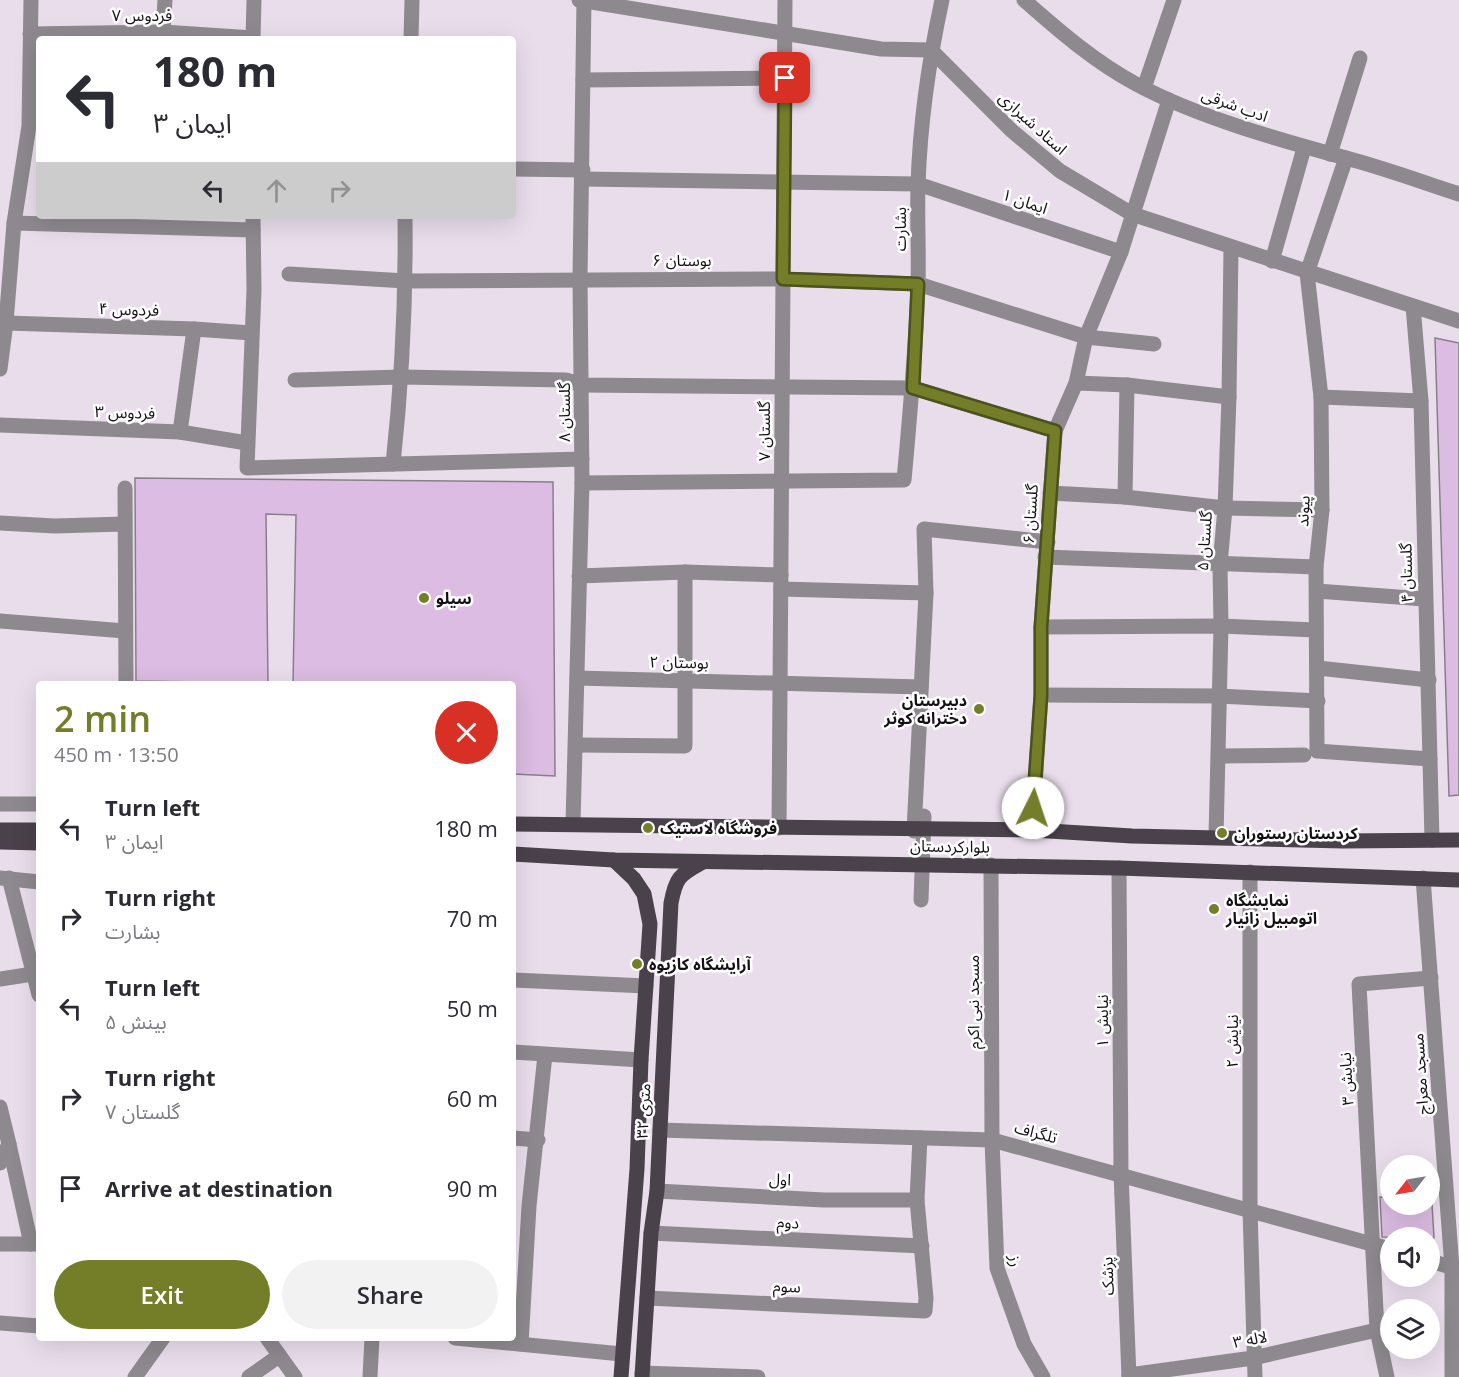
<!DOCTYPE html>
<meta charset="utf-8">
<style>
body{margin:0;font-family:"Open Sans","Noto Sans Arabic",sans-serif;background:#f2f2f3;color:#2b2b33;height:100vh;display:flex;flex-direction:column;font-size:22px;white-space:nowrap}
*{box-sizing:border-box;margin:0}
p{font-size:20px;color:#7c7c81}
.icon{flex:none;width:33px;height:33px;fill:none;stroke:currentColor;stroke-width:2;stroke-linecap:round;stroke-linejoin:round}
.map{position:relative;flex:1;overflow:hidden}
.sheet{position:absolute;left:36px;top:681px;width:480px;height:660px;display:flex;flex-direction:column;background:#fff;border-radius:6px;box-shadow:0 6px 24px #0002}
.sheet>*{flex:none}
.hud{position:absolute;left:36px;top:36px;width:480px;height:183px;border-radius:6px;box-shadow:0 6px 24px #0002;background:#fff;color:#2b2b33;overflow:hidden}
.needle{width:39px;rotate:239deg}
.fabs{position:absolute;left:1380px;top:1155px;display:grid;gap:12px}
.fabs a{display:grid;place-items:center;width:60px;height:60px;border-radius:50%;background:#fff;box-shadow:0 6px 24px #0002;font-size:30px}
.pin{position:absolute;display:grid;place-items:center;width:51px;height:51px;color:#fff;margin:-26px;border-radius:12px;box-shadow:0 3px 9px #0006}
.me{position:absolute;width:66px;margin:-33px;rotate:4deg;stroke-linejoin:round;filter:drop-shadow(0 0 4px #0008)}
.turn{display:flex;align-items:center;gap:21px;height:126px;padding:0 18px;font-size:27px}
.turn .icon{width:78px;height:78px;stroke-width:2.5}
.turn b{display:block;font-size:42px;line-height:51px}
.lanes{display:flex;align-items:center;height:57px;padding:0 18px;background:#0003;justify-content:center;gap:30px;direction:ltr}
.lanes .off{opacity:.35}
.round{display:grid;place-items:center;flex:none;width:63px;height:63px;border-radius:32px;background:#f2f2f3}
.overview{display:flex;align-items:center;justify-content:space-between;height:102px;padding:0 18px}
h1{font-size:36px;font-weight:600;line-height:45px;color:#747e29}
.cta{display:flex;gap:12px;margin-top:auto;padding:12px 18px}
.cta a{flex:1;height:69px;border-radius:36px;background:#747e29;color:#fff;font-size:24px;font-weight:600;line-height:69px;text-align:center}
.cta a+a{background:#f2f2f3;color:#2b2b33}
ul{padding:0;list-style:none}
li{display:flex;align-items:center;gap:18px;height:90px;padding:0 18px}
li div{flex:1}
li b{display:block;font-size:22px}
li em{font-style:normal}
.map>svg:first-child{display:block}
.building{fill:#dcbce2;stroke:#897f8b;stroke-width:1.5}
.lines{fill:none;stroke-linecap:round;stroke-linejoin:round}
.minor{stroke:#8d898e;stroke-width:15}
.major{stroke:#4a424b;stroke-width:15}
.route-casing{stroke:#4b521b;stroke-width:15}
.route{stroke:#747e29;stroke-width:10}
.poi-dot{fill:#747e29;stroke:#fff;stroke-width:2}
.labels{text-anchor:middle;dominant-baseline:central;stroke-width:5;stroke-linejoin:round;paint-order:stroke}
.street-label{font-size:16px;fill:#141015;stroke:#fff}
.poi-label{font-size:16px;font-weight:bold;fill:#141015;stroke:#fff;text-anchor:start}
</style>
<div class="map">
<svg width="1459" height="1377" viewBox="0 0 1459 1377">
<rect width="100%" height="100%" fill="#e9ddeb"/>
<!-- building -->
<g class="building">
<path d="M1435 338 1459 343V795L1449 796Z"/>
<path d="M135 478 553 482 555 776 513 774V684H293L296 515 266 514 268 683 136 681Z"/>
<path d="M1380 1197 1390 1198V1204H1432L1434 1238 1382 1237Z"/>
</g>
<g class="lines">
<!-- minor -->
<g class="minor">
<path d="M579 0 881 49 931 50 1011 130 1060 171 1132 214 1459 321"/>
<path d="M1024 0C1059 31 1095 62 1136 84 1197 117 1280 140 1346 158 1384 168 1422 182 1459 194"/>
<path d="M163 32 165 0"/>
<path d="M30 34 163 32 253 38"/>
<path d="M253 39 254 0"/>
<path d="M411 39 412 0"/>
<path d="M583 80 785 78"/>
<path d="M1144 88 1174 0"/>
<path d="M1330 154 1360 58"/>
<path d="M1346 158 1307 273 1321 397 1322 510 1316 567 1317 751 1430 759"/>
<path d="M513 169 583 170"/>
<path d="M583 179 918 184 1121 252"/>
<path d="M253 216 254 290 247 468 582 459"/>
<path d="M14 223 253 230"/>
<path d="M1272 261 1304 148"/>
<path d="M289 274 406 281 783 279 918 284 1086 337 1154 344"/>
<path d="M1413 306 1421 401 1432 840"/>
<path d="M6 323 194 329 251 333"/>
<path d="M0 369 6 323 14 223 29 126 31 0"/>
<path d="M295 380 402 377 566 380 582 385 913 388 1055 431"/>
<path d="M1076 383 1127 385 1229 397"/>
<path d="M1321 397 1421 401"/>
<path d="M0 425 180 432 247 443"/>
<path d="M180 432 194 329"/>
<path d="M393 464C402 381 406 300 405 216"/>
<path d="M582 483 904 480C910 415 916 350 918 285 919 251 917 218 918 185 920 123 929 60 942 0"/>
<path d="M125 488 126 684"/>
<path d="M1050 493 1125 497 1225 508 1322 510"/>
<path d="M1125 497 1127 385"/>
<path d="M0 523 55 526 124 524"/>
<path d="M1045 557 1316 567"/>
<path d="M579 576 685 572 781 575"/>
<path d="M781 589 926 593"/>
<path d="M1317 591 1424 599"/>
<path d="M0 621 125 631"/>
<path d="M1041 627 1221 626 1315 630"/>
<path d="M1318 668 1429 680"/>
<path d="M577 678 921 687"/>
<path d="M1041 695 1219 696 1318 701"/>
<path d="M577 745 685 746V572"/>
<path d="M1219 756 1304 755"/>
<path d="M0 804H39"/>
<path d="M573 823 582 483 580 278 584 0"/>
<path d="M779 828 785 0"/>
<path d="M1032 830 1041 695V627L1055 431 1076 383 1086 337 1121 252 1169 100"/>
<path d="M914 831 926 593 924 529 1048 542"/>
<path d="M1216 837 1221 626 1220 565 1225 508 1229 397 1231 248"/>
<path d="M991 865 992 1140 997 1268 1024 1344 1043 1377"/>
<path d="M1119 868 1121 1173 1129 1377"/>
<path d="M1250 872V1209L1255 1377"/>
<path d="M0 878 39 882"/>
<path d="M9 878 39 995"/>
<path d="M1423 878 1452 1268V1377"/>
<path d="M921 900 924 816"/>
<path d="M0 979 39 973"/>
<path d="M513 980 646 986"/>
<path d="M513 1052 641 1060"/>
<path d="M0 1107 9 1144 0 1163"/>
<path d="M660 1130 992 1140 1390 1249"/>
<path d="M513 1138 538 1140"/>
<path d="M9 1144 31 1244"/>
<path d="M917 1200 920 1138"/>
<path d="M651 1233 922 1246"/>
<path d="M0 1244H39"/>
<path d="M1430 1261 1458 1269"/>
<path d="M647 1298 925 1311 926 1298 917 1200H824L657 1191"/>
<path d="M0 1323 39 1326"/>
<path d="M267 1338 295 1377"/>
<path d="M455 1338 622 1354"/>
<path d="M521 1344 529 1206 545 1055"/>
<path d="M642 1373 758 1377"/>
<path d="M1129 1375 1253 1358 1377 1330"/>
<path d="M135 1377 163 1338"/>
<path d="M249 1377 279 1356"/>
<path d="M370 1377 372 1338"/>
<path d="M1387 1377 1377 1330 1359 984 1431 978"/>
</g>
<!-- major -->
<g class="major">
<path d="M513 824 1032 830 1132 836 1343 841 1459 840"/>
<path d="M0 830H39"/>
<path d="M0 842 39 843"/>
<path d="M513 854 614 860 1119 868 1459 880"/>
<path d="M614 860 634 879 644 894 650 924 641 1060 637 1169 621 1377"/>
<path d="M642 1377 651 1233 657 1191 671 903C676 876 680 875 703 862"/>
</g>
</g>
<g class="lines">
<defs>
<path id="route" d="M785 78 783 279 918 284 913 388 1055 431 1041 627V695L1033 808"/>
</defs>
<!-- route casing -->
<use href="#route" class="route-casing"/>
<!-- route -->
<use href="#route" class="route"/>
</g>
<!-- markers -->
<g class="poi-dot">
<circle cx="424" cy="598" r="6"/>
<circle cx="979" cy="709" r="6"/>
<circle cx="648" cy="828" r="6"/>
<circle cx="1222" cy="833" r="6"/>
<circle cx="1214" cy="909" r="6"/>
<circle cx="637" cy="964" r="6"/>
</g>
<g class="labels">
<!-- street labels -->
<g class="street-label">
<text x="142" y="15">فردوس ۷</text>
<text transform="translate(1235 105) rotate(20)">ادب شرقی</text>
<text transform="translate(1033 123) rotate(42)">استاد شیرازی</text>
<text transform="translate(1025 201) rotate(19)">ایمان ۱</text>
<text transform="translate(900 229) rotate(-90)">بشارت</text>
<text x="682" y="260">بوستان ۶</text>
<text transform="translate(129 309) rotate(2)">فردوس ۴</text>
<text transform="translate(125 412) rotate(2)">فردوس ۳</text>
<text transform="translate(564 412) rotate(-90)">گلستان ۸</text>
<text transform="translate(764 431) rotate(-90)">گلستان ۷</text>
<text transform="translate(1303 511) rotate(-87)">پیوند</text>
<text transform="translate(1030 514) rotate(-86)">گلستان ۶</text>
<text transform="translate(1204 541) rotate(-86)">گلستان ۵</text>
<text transform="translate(1406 573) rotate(-91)">گلستان ۴</text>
<text transform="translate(679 662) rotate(1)">بوستان ۲</text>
<text transform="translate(950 846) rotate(1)">بلوارکردستان</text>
<text transform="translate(973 1002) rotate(-90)">مسجد نبی اکرم</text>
<text transform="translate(1102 1021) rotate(-90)">نیایش ۱</text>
<text transform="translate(1232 1041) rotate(-90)">نیایش ۲</text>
<text transform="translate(1420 1074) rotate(-94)">مسجد معراج</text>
<text transform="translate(1346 1079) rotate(-93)">نیایش ۳</text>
<text transform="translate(643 1111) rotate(-87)">۳۲ متری</text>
<text transform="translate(1036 1132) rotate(15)">تلگراف</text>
<text transform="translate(780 1179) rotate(3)">اول</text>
<text transform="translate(788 1222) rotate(3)">دوم</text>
<text transform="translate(1016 1261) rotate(82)">رز</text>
<text transform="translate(1107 1276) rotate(-92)">پزشک</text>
<text transform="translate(787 1286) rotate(3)">سوم</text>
<text transform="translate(1250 1339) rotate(-10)">لاله ۳</text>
</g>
<!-- poi labels -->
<g class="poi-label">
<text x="436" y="598">سیلو</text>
<text x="967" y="700" text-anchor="end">دبیرستان<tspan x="967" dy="18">دخترانه کوثر</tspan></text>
<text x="660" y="828">فروشگاه لاستیک</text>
<text x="1234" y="833">کردستان رستوران</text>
<text x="1226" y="900">نمایشگاه<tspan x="1226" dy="18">اتومبیل زانیار</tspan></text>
<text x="649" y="964">آرایشگاه کازیوه</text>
</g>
</g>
</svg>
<div class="fabs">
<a><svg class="needle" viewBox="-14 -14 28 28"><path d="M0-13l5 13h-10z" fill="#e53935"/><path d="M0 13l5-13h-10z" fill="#7c7c81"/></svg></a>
<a><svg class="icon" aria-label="sound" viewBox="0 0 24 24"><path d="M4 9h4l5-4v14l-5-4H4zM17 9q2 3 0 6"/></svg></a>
<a><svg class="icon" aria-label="layers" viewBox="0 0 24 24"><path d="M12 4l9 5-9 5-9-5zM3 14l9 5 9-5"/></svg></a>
</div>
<div class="pin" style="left:785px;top:78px;background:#d93025"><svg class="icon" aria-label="arrive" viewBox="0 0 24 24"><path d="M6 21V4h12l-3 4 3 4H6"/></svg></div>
<svg class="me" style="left:1033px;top:808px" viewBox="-20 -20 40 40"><circle r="19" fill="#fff"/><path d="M0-13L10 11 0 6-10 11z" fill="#747e29"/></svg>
<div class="hud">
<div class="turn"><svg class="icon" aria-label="left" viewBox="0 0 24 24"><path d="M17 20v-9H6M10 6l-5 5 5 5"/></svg><div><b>180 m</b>ایمان ۳</div></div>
<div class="lanes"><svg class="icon" aria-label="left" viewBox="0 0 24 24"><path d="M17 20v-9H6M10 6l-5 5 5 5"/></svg><svg class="icon off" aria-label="ahead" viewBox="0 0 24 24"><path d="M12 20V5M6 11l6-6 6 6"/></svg><svg class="icon off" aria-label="right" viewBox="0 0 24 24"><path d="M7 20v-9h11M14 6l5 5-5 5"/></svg></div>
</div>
<section class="sheet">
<div class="overview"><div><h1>2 min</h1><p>450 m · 13:50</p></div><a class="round" style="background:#d93025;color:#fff"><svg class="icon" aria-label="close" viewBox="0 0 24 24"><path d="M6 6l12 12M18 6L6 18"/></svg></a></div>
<ul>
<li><svg class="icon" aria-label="left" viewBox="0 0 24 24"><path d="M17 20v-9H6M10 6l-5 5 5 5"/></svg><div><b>Turn left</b><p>ایمان ۳</p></div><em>180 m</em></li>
<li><svg class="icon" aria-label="right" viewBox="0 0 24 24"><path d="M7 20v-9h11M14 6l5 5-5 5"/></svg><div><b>Turn right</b><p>بشارت</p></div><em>70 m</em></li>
<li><svg class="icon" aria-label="left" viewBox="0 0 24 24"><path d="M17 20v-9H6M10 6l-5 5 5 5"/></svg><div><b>Turn left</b><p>بینش ۵</p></div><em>50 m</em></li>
<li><svg class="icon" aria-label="right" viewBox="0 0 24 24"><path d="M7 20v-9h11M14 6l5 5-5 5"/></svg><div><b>Turn right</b><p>گلستان ۷</p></div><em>60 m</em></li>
<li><svg class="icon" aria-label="arrive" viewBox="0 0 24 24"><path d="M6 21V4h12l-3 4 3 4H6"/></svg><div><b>Arrive at destination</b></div><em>90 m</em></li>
</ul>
<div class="cta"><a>Exit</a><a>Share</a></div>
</section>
</div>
